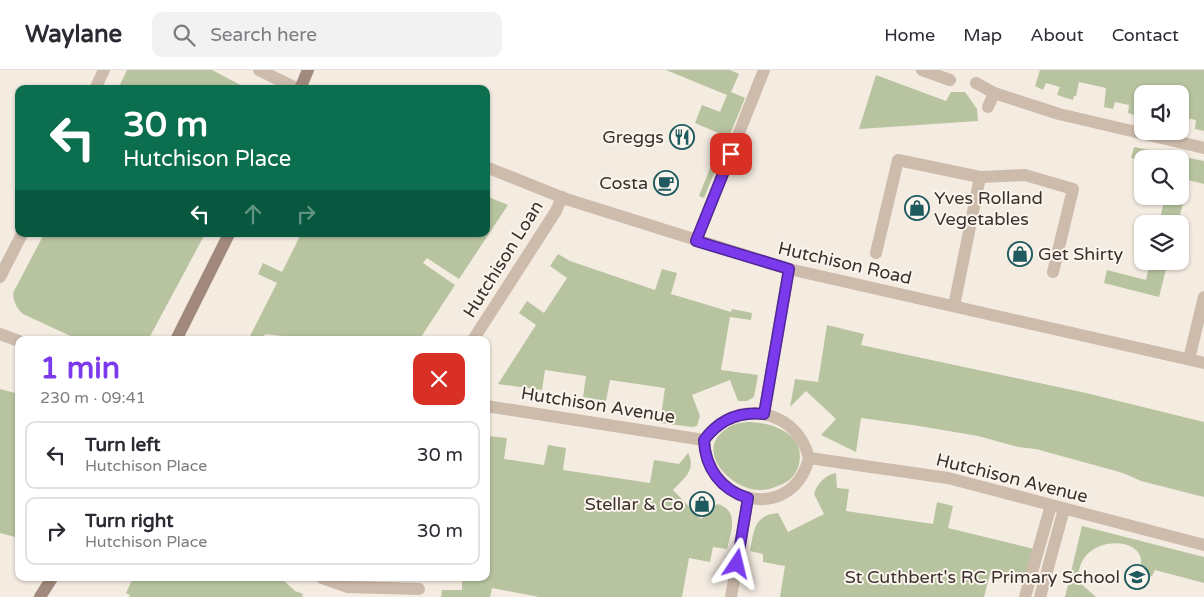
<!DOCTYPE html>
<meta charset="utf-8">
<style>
body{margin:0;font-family:"Varela Round",sans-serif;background:#f2f2f3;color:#2b2b33;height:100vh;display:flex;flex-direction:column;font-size:19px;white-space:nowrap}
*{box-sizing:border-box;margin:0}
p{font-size:16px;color:#7c7c81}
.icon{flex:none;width:28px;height:28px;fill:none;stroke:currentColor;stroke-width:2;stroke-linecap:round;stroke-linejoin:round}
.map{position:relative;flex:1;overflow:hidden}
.panel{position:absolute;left:15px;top:266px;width:475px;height:245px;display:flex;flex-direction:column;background:#fff;border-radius:10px;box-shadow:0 1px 4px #0004}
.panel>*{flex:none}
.guide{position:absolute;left:15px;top:15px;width:475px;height:152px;border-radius:10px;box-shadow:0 1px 4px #0004;background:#0b6e4f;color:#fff;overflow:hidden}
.tools{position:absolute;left:1134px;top:15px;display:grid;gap:10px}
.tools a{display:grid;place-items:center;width:55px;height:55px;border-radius:10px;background:#fff;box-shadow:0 1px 4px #0004;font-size:25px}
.pin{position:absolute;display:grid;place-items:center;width:42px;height:42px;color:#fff;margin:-21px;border-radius:10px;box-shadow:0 2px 8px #0006}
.me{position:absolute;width:55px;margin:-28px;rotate:10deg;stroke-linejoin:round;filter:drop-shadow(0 0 4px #0008)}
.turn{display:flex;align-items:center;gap:18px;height:105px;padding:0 25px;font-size:22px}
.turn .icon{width:65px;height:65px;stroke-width:2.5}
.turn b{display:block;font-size:35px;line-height:42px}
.lanes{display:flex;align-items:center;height:48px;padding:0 25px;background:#0003;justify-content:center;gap:25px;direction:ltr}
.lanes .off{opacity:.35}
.round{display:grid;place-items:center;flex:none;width:52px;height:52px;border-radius:10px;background:#f2f2f3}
.head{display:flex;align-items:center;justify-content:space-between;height:85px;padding:0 25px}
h1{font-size:30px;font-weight:800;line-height:38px;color:#7c3aed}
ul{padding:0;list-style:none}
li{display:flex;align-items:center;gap:15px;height:68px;margin:0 10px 8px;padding:0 15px;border:2px solid #e1e1e2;border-radius:10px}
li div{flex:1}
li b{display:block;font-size:19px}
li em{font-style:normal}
header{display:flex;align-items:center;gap:30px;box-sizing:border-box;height:70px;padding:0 25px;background:#fff;border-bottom:1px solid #e1e1e2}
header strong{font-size:24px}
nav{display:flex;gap:28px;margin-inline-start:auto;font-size:18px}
.search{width:350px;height:45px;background:#f2f2f3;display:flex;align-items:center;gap:12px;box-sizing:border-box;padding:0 18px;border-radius:10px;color:#7c7c81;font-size:19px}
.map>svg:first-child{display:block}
.green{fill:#b8c4a0}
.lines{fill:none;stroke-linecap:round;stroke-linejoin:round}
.street{stroke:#cdbbac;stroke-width:12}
.secondary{stroke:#a18a7d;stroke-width:12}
.route-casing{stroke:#51269a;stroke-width:12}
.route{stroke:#7c3aed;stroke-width:9}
.labels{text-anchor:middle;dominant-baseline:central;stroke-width:4;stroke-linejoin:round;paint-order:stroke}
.poi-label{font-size:18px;fill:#3b302b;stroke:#fbf5ee;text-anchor:end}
.street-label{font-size:18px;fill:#3b302b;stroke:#fbf5ee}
</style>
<header>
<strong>Waylane</strong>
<div class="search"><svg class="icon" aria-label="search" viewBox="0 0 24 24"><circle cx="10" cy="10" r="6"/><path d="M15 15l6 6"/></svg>Search here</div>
<nav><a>Home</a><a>Map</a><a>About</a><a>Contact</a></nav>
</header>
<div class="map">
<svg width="1204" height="527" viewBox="0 0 1204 527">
<rect width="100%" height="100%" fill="#f4ebe1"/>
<!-- green -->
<g class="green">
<path d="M127 0H212L248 19H118Z"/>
<path d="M666 0H730L739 4 731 22 745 28 704 128 699 126 723 65 695 53 702 35 720 42 727 25Z"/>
<path d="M1040 0H1204V61L1195 59 1196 50 1182 47 1180 55V24H1142V42H1139L1138 46 1128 43 1129 35 1115 32 1113 39 1104 37 1106 18 1079 12 1076 26H1074L1073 30 1057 25 1060 17 1046 13 1043 20 1035 16Z"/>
<path d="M876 5 946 31 951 22H965L977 39 978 51 859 59Z"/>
<path d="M1134 77 1204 91V114L1188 110 1186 117 1180 115V89H1142V90L1131 88Z"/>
<path d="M486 126 508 135 459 209 427 188 423 193 455 215 419 270H317L266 264 258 270H248L277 213 258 204 263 193 282 202 301 164H486Z"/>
<path d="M1165 126 1184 128 1178 154H1159Z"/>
<path d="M44 164H205L148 270H79L23 244C16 238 14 232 13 223Z"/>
<path d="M558 184 570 191 655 220 662 199 677 203 671 224 731 242 732 239 752 243 751 250 730 247 721 300 758 305 754 327 747 331H738L730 310 692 325 700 346 697 356 693 357 660 353 665 318 610 310 606 331 583 327 586 306 545 300 542 320 498 314 536 255 519 243 527 231 544 243 567 208 550 196Z"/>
<path d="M1150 191H1168L1159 227 1104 213 1107 200 1146 210Z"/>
<path d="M827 255 864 264 861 275 1086 323 1204 352V427L1141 411 1123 403 1036 379 1018 377 978 366 919 356 861 348 856 382 821 365 836 349 806 321 790 337 795 309 818 312Z"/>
<path d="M0 319 19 324V468L0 463Z"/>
<path d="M486 350 490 351 488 366 507 368 504 389 544 395 548 375 566 378 563 400 650 413 654 390 679 394 688 383C697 400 683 409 673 420L701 449 717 434C740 440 731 462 727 479L713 477 710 492 689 488 682 527H539L492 518 490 527H441L442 520H462V508H486Z"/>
<path d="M747 352C771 352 806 363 799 394 797 403 791 410 783 414 775 417 769 420 761 420 732 421 693 381 726 359 732 354 740 353 747 352Z"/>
<path d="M836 403 837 418 849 419 846 441 933 454 937 432 953 436 948 458 1034 479 1025 513 990 504 984 527H780L785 496 763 492V484L750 481C754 462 753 445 778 443L788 462 824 444 814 424C817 414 825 405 836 403Z"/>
<path d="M1082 456 1204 487V513L1155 500 1152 506 1143 508 1139 502C1156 462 1072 462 1079 512L1096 527H1065Z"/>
<path d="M133 508H281L295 521 303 524 302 527H129L130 525 126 523Z"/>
</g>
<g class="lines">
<!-- street -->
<g class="street">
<path d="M259 0 298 19"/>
<path d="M922 0 950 10"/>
<path d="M976 13 994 23 1059 44 1204 78"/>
<path d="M95 19 104 0"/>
<path d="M988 37 994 23"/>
<path d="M486 97 566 129 789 199 1204 293"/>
<path d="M696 171 764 0"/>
<path d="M876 183 898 90 980 107 1025 105 1073 119 1053 202"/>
<path d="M0 207 22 164"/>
<path d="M954 236 980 107"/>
<path d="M0 264 19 271"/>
<path d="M473 270 556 141 562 127"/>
<path d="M1189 289 1204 227"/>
<path d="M486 336 704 370"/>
<path d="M756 343C783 346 802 361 809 388 792 454 707 435 704 370 717 352 734 343 756 343Z"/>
<path d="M764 343 789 199"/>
<path d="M809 388 948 408 1204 475"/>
<path d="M322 508 348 517 419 519"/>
<path d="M731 527 748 428"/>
<path d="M1025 527 1051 435"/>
<path d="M1040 527 1064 439"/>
</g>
<!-- secondary -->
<g class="secondary">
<path d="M300 19 308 0"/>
<path d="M176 270 229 164"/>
<path d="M40 527 52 508"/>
</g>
</g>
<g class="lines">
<defs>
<path id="route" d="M731 84 696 171 789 199 764 344C739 341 719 350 704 370 705 398 721 420 748 428L737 494"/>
</defs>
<!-- route casing -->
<use href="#route" class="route-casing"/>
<!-- route -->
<use href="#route" class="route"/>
</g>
<!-- icons -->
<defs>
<symbol id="restaurant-ring" viewBox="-11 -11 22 22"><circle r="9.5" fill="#fbf5ee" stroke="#1f5a5e" stroke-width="1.5"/><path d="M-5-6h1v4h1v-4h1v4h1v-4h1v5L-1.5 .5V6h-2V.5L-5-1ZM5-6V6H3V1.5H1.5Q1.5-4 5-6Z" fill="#1f5a5e"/></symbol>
<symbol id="cafe-ring" viewBox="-11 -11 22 22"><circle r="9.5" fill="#fbf5ee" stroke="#1f5a5e" stroke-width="1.5"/><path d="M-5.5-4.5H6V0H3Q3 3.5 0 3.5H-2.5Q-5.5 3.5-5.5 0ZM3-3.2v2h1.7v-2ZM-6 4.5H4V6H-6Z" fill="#1f5a5e"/></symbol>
<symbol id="shop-ring" viewBox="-11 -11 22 22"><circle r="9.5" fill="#fbf5ee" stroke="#1f5a5e" stroke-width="1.5"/><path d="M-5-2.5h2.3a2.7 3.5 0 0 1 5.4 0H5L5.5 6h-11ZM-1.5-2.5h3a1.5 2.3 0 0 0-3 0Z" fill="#1f5a5e"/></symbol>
<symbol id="school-ring" viewBox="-11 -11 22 22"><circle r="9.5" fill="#fbf5ee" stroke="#1f5a5e" stroke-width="1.5"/><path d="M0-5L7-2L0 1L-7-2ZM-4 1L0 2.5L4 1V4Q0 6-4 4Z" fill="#1f5a5e"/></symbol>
</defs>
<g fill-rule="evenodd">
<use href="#restaurant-ring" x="668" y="53" width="28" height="28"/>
<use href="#cafe-ring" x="652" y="99" width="28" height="28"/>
<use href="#shop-ring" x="903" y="124" width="28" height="28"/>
<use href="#shop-ring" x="1006" y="170" width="28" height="28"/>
<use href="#shop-ring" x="688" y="420" width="28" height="28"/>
<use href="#school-ring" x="1123" y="493" width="28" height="28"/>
</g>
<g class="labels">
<!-- poi labels -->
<g class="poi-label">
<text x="664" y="67">Greggs</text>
<text x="648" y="113">Costa</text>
<text x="934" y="128" text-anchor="start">Yves Rolland<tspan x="934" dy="21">Vegetables</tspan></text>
<text x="1038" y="184" text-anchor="start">Get Shirty</text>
<text x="684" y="434">Stellar &amp; Co</text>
<text x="1120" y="507">St Cuthbert's RC Primary School</text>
</g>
<!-- street labels -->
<g class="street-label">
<text transform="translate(503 189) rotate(-58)">Hutchison Loan</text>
<text transform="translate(845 193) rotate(13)">Hutchison Road</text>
<text transform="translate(598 335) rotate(9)">Hutchison Avenue</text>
<text transform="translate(1012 408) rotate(14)">Hutchison Avenue</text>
</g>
</g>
</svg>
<div class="tools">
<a><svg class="icon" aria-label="sound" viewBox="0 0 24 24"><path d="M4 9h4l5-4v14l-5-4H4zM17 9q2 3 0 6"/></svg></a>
<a><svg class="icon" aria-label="search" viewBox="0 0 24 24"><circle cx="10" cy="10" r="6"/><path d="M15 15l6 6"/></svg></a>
<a><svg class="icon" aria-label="layers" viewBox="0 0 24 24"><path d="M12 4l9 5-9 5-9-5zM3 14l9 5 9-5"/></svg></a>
</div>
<div class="pin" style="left:731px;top:84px;background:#d93025"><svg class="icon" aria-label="arrive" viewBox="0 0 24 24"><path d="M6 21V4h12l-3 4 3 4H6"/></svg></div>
<svg class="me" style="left:737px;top:494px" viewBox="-20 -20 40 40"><path d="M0-17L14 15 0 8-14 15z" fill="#7c3aed" stroke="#fff" stroke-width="4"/></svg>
<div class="guide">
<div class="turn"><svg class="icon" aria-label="left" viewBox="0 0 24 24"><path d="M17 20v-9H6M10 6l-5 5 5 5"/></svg><div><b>30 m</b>Hutchison Place</div></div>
<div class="lanes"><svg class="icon" aria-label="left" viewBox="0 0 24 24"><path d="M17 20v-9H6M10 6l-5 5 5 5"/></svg><svg class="icon off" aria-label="ahead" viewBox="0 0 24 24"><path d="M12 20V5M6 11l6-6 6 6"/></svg><svg class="icon off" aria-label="right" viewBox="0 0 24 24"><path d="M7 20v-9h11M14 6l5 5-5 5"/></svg></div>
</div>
<section class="panel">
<div class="head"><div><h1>1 min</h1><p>230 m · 09:41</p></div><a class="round" style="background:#d93025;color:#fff"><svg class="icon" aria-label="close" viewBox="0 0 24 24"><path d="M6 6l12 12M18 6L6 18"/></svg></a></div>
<ul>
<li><svg class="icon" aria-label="left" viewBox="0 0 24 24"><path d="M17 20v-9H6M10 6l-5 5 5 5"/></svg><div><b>Turn left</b><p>Hutchison Place</p></div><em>30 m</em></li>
<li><svg class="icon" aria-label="right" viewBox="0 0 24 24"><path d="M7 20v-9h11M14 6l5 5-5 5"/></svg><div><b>Turn right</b><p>Hutchison Place</p></div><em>30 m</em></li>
</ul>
</section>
</div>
